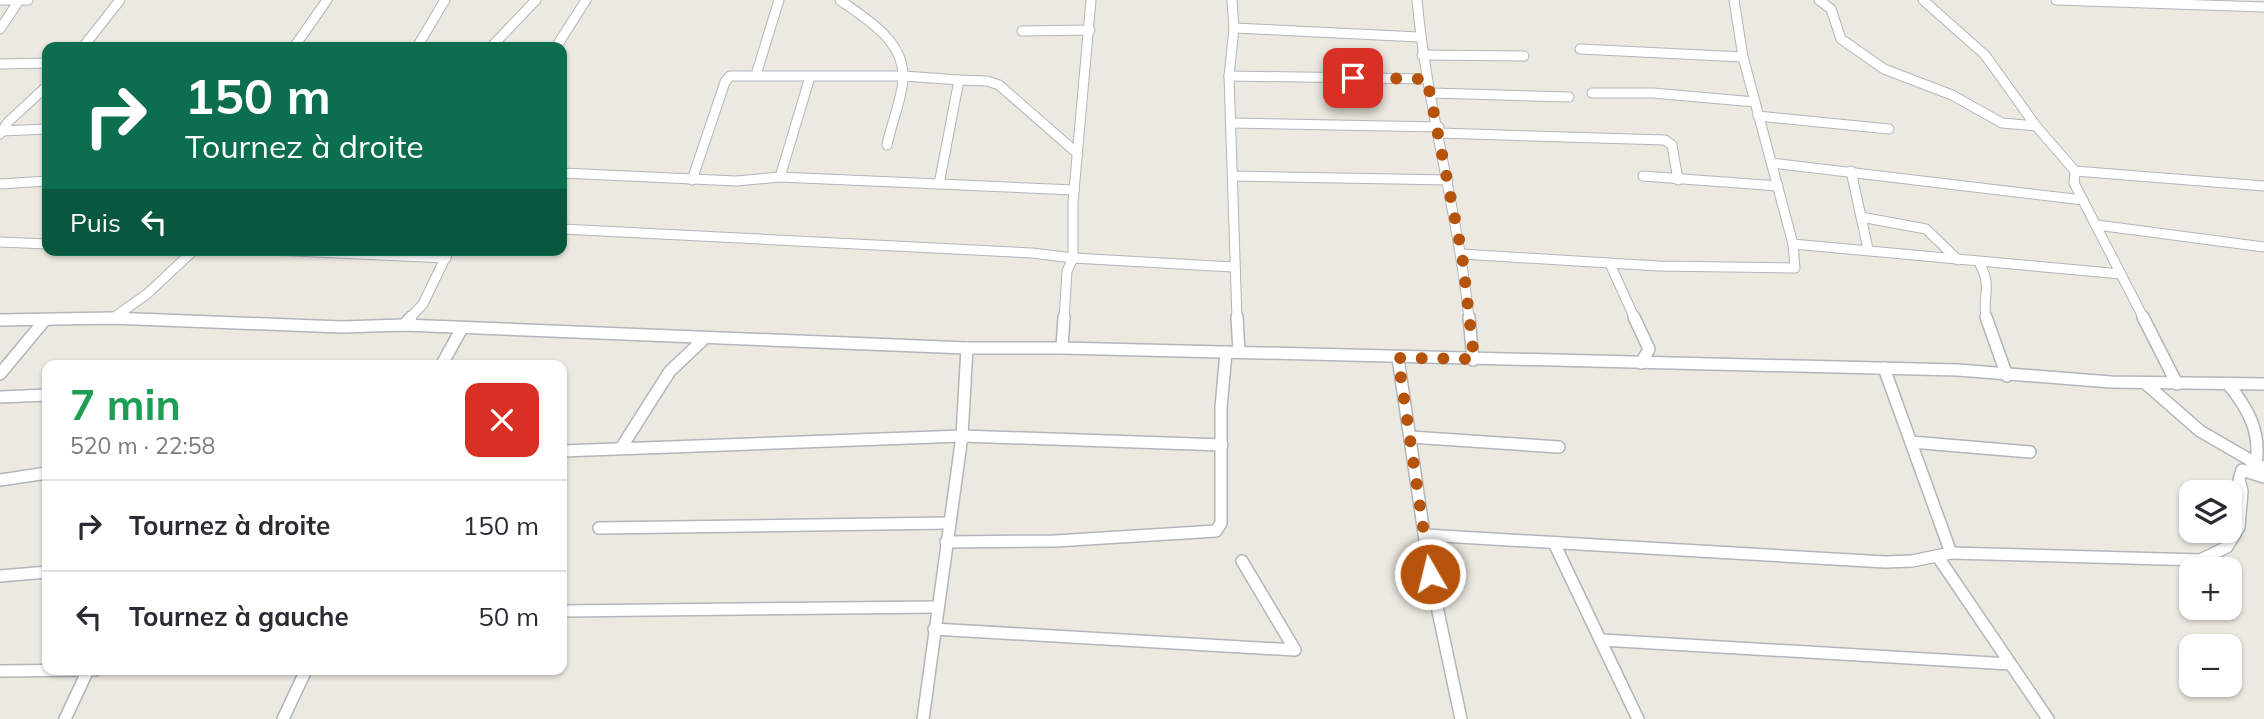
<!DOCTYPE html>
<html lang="fr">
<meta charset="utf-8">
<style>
body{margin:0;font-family:Mulish,sans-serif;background:#f7f7f7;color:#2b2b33;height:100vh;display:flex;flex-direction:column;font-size:26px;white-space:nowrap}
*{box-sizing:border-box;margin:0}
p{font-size:23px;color:#7c7c81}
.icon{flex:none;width:38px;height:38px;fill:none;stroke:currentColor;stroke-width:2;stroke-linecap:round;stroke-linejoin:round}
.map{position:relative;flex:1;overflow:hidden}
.side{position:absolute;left:42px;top:360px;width:525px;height:315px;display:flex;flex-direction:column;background:#fff;border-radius:14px;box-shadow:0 2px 5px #0004}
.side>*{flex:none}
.hud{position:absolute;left:42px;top:42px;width:525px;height:214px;border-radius:14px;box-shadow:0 2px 5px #0004;background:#0b6e4f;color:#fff;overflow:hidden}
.buttons{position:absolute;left:2179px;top:480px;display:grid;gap:14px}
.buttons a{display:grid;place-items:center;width:63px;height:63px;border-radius:14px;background:#fff;box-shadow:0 2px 5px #0004;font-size:35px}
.pin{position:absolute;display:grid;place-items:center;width:60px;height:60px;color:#fff;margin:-30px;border-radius:14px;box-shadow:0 4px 10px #0006}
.me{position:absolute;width:77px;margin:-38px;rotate:352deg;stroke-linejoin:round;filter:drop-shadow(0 0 5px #0008)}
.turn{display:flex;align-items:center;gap:24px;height:147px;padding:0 28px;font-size:32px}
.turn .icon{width:91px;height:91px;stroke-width:2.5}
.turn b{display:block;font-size:49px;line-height:60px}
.then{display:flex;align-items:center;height:66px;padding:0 28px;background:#0003;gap:14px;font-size:26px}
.round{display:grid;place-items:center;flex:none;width:74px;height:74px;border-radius:14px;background:#f7f7f7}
.head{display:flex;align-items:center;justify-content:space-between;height:119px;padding:0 28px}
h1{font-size:42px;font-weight:700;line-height:52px;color:#1e9e55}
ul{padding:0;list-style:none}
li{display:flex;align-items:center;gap:21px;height:91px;padding:0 28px;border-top:2px solid #e1e1e2}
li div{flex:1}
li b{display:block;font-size:26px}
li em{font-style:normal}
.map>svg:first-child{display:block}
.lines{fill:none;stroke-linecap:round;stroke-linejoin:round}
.street-far1-casing{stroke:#b3b5ba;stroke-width:11}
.street-casing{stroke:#b3b5ba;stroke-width:14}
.street-far1{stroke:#fff;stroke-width:9}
.street{stroke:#fff;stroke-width:11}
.route{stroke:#b45309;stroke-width:12;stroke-dasharray:0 21.6}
</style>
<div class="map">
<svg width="2264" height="719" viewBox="0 0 2264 719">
<rect width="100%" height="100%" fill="#ebe9e0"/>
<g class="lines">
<defs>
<g id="street-far1">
<path d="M0 0H28"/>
<path d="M840 0C870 22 910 44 902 87 899 107 891 125 887 145"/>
<path d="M1232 0 1234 28 1229 76 1237 319"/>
<path d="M1417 0C1427 108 1458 212 1469 319"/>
<path d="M1819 0 1831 9 1841 39 1884 69 1952 95 2002 123 2036 126"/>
<path d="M1923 0 1985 55 2036 126 2075 171 2074 183 2144 319"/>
<path d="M2056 0 2264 7"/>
<path d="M1234 28 1419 37"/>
<path d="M0 29 18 2"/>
<path d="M1022 31 1090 30"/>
<path d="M83 47 120 0"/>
<path d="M294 47 327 0"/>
<path d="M417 47 445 0"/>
<path d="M491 47 536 0"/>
<path d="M556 47 586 0"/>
<path d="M1580 49 1743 57"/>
<path d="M1422 55 1524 56"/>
<path d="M0 64 47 63"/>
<path d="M756 75 779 0"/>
<path d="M1229 76 1427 79"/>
<path d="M959 80 987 81 999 85 1078 154"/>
<path d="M1431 93 1569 97"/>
<path d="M1592 93H1653L1755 102"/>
<path d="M1758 116 1889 129"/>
<path d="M1231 123 1439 127"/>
<path d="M1 131 47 129"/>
<path d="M1439 133 1665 140 1672 145 1678 180"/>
<path d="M0 134 8 122 47 86"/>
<path d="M1771 163 2083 200"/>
<path d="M1851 171 1868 249"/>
<path d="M2075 171 2264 186"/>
<path d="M562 173 736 181 780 177 810 77"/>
<path d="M1233 176 1448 180"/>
<path d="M1643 176 1778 186"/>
<path d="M780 177 1074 190"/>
<path d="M692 180 725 82 730 76H904L959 80 939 184"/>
<path d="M0 184 47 181"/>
<path d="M1861 217 1926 229 1958 260"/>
<path d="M2097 225 2264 247"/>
<path d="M562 229 1032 253 1073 258 1233 267"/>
<path d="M0 242 47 244"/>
<path d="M1793 244 2121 274"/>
<path d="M273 250 446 258"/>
<path d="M1462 254 1658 266 1795 268 1793 244 1743 57 1734 0"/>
<path d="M1979 262C1993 289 1982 292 1986 319"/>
<path d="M1610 264 1635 319"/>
<path d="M113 318 147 294 194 250"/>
<path d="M51 319H140"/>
<path d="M409 319 423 304 449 250"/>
<path d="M1064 319 1067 271 1073 258V202L1091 0"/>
</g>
<g id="street">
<path d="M1237 317 1239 352"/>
<path d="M1469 317 1473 360"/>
<path d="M1634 317 1649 349 1641 363"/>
<path d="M1986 317 2007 376"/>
<path d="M2143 317 2177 384"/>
<path d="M0 320 112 318 341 327 404 325 967 348H1062L1958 370 2111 382 2264 384"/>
<path d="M404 325 411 317"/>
<path d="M1062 348 1064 317"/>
<path d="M1398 358 1430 574 1461 719"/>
<path d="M441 366 462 328"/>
<path d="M0 374 44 321"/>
<path d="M2145 383 2200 431 2264 468"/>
<path d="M2228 384C2247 407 2261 431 2256 462L2252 464"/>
<path d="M0 397 47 395"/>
<path d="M1411 437 1559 447"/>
<path d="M1911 442 2030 452"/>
<path d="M621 448 670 371 705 338"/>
<path d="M562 451 962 436 1222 445"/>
<path d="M0 480 47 473"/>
<path d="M599 528 948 523"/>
<path d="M1425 535 1885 562 1912 561 1951 553 1884 368"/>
<path d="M946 542 1055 541 1216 531 1221 523V408L1226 352"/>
<path d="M1554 543 1638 719"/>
<path d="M1951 553 2200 560 2227 547 2239 527 2242 491 2239 480 2242 470 2264 477"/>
<path d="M1938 557 2048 719"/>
<path d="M0 576 47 572"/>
<path d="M562 611 938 607"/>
<path d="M934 629 1295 650 1242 561"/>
<path d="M1602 640 2010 664"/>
<path d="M0 671 95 670"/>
<path d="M65 719 88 670"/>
<path d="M283 719 306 670"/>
<path d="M923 719 962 436 967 348"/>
</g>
</defs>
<!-- street-far1 casing -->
<use href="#street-far1" class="street-far1-casing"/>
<!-- street casing -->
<use href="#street" class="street-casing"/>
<!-- street-far1 -->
<use href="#street-far1" class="street-far1"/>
<!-- street -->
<use href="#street" class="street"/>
</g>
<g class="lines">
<!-- route -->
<path class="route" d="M1353 78 1427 79 1462 254 1474 359 1398 358 1430 574"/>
</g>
</svg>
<div class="buttons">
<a><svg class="icon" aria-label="layers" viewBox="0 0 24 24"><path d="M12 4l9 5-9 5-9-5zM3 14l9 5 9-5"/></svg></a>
<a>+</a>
<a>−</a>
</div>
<div class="pin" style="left:1353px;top:78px;background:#d93025"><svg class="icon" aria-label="arrive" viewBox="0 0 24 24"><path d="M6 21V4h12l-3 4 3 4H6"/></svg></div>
<svg class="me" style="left:1430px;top:574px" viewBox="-20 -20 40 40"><circle r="17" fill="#b45309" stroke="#fff" stroke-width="3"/><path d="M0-11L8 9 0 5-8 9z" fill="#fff"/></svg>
<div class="hud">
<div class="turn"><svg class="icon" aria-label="right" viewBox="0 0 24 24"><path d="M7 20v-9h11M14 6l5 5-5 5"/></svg><div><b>150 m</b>Tournez à droite</div></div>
<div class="then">Puis<svg class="icon" aria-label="left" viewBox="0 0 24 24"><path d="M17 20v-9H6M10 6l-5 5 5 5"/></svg></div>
</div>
<section class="side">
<div class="head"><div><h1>7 min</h1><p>520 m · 22:58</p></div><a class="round" style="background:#d93025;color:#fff"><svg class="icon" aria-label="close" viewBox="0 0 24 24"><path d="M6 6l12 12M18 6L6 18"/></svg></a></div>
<ul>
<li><svg class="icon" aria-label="right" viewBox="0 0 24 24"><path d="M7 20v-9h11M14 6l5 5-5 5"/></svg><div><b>Tournez à droite</b></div><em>150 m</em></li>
<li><svg class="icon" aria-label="left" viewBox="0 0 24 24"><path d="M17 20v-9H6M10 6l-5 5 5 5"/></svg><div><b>Tournez à gauche</b></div><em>50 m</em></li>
</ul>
</section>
</div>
